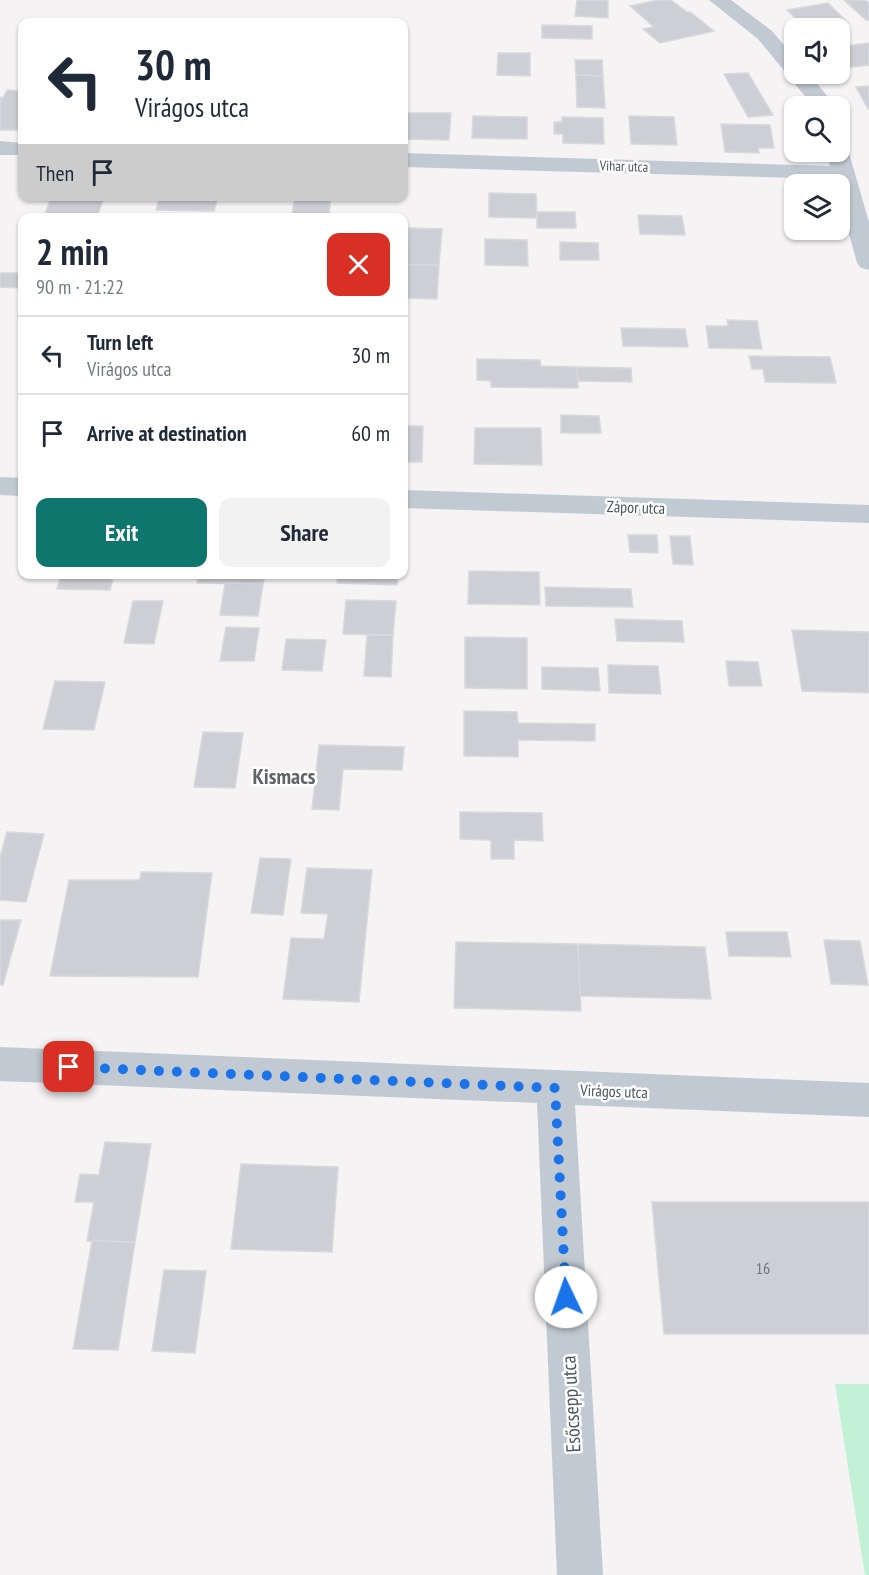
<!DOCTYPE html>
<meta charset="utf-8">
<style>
body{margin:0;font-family:"PT Sans Narrow",sans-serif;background:#f2f2f3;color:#1f2937;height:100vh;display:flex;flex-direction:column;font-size:22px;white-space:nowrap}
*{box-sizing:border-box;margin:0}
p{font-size:20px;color:#747a83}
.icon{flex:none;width:33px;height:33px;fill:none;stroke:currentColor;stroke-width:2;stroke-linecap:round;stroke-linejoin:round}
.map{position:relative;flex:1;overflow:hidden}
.panel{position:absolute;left:18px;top:213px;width:390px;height:366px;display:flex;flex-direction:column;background:#fff;border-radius:12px;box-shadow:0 2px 4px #0004}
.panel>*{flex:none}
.banner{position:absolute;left:18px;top:18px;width:390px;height:183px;border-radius:12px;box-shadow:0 2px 4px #0004;background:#fff;color:#1f2937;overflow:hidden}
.buttons{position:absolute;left:784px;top:18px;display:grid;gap:12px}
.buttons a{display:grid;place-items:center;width:66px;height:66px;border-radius:12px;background:#fff;box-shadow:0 2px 4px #0004;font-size:30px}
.pin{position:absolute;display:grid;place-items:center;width:51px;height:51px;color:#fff;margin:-26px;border-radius:12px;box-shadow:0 3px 9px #0006}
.me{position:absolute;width:66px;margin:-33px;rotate:357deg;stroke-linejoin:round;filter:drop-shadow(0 0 4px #0008)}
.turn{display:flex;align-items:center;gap:21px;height:126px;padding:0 18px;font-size:27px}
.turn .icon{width:78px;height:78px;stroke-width:2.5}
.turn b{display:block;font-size:42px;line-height:51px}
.then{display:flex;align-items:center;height:57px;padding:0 18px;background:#0003;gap:12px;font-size:22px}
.round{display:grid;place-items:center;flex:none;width:63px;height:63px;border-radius:12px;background:#f2f2f3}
.head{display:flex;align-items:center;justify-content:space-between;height:102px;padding:0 18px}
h1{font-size:36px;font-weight:700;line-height:45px}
.button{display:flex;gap:12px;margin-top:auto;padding:12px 18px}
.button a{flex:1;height:69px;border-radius:12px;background:#0f766e;color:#fff;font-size:24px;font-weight:700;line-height:69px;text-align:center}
.button a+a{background:#f2f2f3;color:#1f2937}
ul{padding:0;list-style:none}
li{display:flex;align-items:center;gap:18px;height:78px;padding:0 18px;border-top:2px solid #e0e1e3}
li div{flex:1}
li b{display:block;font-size:22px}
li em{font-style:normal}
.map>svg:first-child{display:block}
.green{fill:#c3f1d5}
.building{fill:#cdcfd5;stroke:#d7d9de;stroke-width:1.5}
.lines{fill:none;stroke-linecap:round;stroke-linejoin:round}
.minor{fill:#c1cad2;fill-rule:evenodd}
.route{stroke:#1a73e8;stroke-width:10;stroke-dasharray:0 18}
.labels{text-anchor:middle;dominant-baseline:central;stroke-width:5;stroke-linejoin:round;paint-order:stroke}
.far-street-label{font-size:14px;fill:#4a5661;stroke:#fff}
.street-label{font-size:16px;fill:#4a5661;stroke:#fff}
.near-number-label{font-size:16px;fill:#6b747e}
.near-street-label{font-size:20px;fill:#4a5661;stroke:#fff}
.district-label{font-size:22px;font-weight:bold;fill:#5f6368;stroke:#fff}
</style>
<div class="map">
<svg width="869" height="1575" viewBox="0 0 869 1575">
<rect width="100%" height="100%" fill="#f5f3f3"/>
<!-- green -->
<path class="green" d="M835 1384H869V1575H865Z"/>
<!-- building -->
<g class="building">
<path d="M577 0H608V18L575 16Z"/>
<path d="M658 0H671L687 12H690L714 31 660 43 643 29 654 27 630 6Z"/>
<path d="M844 0H865L869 3V20H866Z"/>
<path d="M828 3 848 23 806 28 787 10Z"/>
<path d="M542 25 592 26V39L542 38Z"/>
<path d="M869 43V65L844 68 840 63V47Z"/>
<path d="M498 53H530V76L497 75Z"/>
<path d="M575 60H602L603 76 576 75Z"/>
<path d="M748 73 773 115 748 117 724 74Z"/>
<path d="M576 75 603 76 605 108 577 107Z"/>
<path d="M869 86V109H868L856 87Z"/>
<path d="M7 90 22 91V130H0V97L3 98Z"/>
<path d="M406 113H451L449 140 404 139Z"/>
<path d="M473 116 527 117V139L472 138Z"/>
<path d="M629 116 674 117 677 145 631 144Z"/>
<path d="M562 117 603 118 604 144 563 143V134H554V122H562Z"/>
<path d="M721 124 770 125 774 148H758L759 153 725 152Z"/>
<path d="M489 193 536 194 537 218 489 217Z"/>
<path d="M39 196H104L97 218 44 216 50 201 37 200Z"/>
<path d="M160 196H218L214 211 156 210Z"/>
<path d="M295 196H331L329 214H292Z"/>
<path d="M537 212H575L576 228H537Z"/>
<path d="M638 215 682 216 685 235 640 234Z"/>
<path d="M409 228 442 229 439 265H406Z"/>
<path d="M485 239 527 240 528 266 485 265Z"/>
<path d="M560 242 598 243 599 260H560Z"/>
<path d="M406 265H439L437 299 404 298Z"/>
<path d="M0 273H22V288L0 287Z"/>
<path d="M727 320 757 321 762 349 709 348 706 326H728Z"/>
<path d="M621 328 685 329 688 347 623 346Z"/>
<path d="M749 356 830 357 836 383 765 382 763 369H752Z"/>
<path d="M477 359 540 360 541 366 577 367 578 388 491 387V381L477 380Z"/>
<path d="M577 367 631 368 632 382 578 381Z"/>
<path d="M561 415 599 416 601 433H561Z"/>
<path d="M404 426H423L422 462H404Z"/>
<path d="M475 428H541L542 465 474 464Z"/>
<path d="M628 535H657L658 553 630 552Z"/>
<path d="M670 536H690L693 565 673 564Z"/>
<path d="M469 571 539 572 540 605 468 604Z"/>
<path d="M61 574H114L110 590 57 589Z"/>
<path d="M199 574H265L263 584 197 583Z"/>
<path d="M338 574H398L397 585 337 583Z"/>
<path d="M225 583 263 584 258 616 220 615Z"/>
<path d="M545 587 631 589 633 607 546 606Z"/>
<path d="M346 600 396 601 393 635 343 634Z"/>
<path d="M133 601H163L154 644 124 643Z"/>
<path d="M615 619 682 621 684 642 617 641Z"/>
<path d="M226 627 259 628 254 661H220Z"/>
<path d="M792 630 869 632V693L802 691Z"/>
<path d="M367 635H393L391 677 364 676Z"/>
<path d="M465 637 527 638V689L465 688Z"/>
<path d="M286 639 326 640 322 671 282 670Z"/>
<path d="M726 661 758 662 762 686H729Z"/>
<path d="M608 665 658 666 661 694 609 693Z"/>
<path d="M542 667 598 668 600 691 542 689Z"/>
<path d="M55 681 105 682 94 730 43 729Z"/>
<path d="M464 711 517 712 518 723 595 724V741L518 740V757L464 756Z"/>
<path d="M203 732 243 733 235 788 194 787Z"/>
<path d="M319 745 404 747 402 770 343 769 339 810 312 809Z"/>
<path d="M460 812 542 813 543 841 514 840V859H491V840L460 839Z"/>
<path d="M7 832 44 834 26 902 0 900V857Z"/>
<path d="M260 858 291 859 283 915 251 913Z"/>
<path d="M307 868 372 870 359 1002 283 999 291 938 324 939 328 914 301 913Z"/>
<path d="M141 872 212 873 198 977 50 976 69 880H140Z"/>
<path d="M0 920H21L3 985H0Z"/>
<path d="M726 932H787L791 957 729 956Z"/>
<path d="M824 940 860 941 868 985 831 984Z"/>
<path d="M456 942 578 944 581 1011 454 1008Z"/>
<path d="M578 944 705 947 711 999 580 996Z"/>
<path d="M105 1142 151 1144 135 1242 87 1241 94 1202H75L80 1174 99 1175Z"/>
<path d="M241 1164 338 1167 332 1252 231 1249Z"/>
<path d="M652 1202H869V1334H664Z"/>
<path d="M92 1241 135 1242 118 1350 73 1349Z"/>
<path d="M164 1270 206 1271 195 1353 152 1351Z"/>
</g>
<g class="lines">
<!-- minor -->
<g class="minor">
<path d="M709 0H731L772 31 795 58V74H809L828 97 833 106H813L758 39Z"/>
<path d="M0 141 22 143V155H0Z"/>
<path d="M840 147 846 148 849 153 869 222V270L861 268 857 263 840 201V184H836L834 179 404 167V153L830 166 827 153 840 152Z"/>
<path d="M0 477 22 478V496L0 495Z"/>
<path d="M404 490 869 505V523L404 508Z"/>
<path d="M0 1047 869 1083V1117L575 1105 603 1575H557L537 1103 0 1081Z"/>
</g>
</g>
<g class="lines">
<!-- route -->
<path class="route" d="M69 1067 555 1088 566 1297"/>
</g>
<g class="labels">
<!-- far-street labels -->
<g class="far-street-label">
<text transform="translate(624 166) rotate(2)">Vihar utca</text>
</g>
<!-- street labels -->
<g class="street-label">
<text transform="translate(636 507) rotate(2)">Zápor utca</text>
<text transform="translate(614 1091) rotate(2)">Virágos utca</text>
</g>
<!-- near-number labels -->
<g class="near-number-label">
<text x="763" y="1268">16</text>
</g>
<!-- near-street labels -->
<g class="near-street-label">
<text transform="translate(571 1404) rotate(-93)">Esőcsepp utca</text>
</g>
<!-- district labels -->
<g class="district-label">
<text x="284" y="776">Kismacs</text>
</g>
</g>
</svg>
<div class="buttons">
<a><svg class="icon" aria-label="sound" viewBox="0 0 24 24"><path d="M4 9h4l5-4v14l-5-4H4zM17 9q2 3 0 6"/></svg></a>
<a><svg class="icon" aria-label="search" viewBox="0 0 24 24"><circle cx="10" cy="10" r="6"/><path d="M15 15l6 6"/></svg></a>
<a><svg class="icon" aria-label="layers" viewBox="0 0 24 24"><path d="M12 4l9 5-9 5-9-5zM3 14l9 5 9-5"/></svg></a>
</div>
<div class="pin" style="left:69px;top:1067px;background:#d93025"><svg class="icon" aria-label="arrive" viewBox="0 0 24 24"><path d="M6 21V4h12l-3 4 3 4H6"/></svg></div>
<svg class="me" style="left:566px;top:1297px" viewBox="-20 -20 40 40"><circle r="19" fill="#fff"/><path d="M0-13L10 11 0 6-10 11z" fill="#1a73e8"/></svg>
<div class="banner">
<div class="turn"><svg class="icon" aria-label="left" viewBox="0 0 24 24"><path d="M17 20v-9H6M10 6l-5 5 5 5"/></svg><div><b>30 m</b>Virágos utca</div></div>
<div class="then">Then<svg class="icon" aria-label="arrive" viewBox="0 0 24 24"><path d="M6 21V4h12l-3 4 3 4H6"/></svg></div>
</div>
<section class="panel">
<div class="head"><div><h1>2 min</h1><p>90 m · 21:22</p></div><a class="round" style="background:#d93025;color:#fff"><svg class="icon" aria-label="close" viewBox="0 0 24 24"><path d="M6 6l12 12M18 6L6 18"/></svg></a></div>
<ul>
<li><svg class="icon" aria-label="left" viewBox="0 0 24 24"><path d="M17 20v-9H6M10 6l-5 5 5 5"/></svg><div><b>Turn left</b><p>Virágos utca</p></div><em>30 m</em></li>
<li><svg class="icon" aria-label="arrive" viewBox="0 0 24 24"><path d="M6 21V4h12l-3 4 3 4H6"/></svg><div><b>Arrive at destination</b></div><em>60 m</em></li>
</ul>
<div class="button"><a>Exit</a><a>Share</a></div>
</section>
</div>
